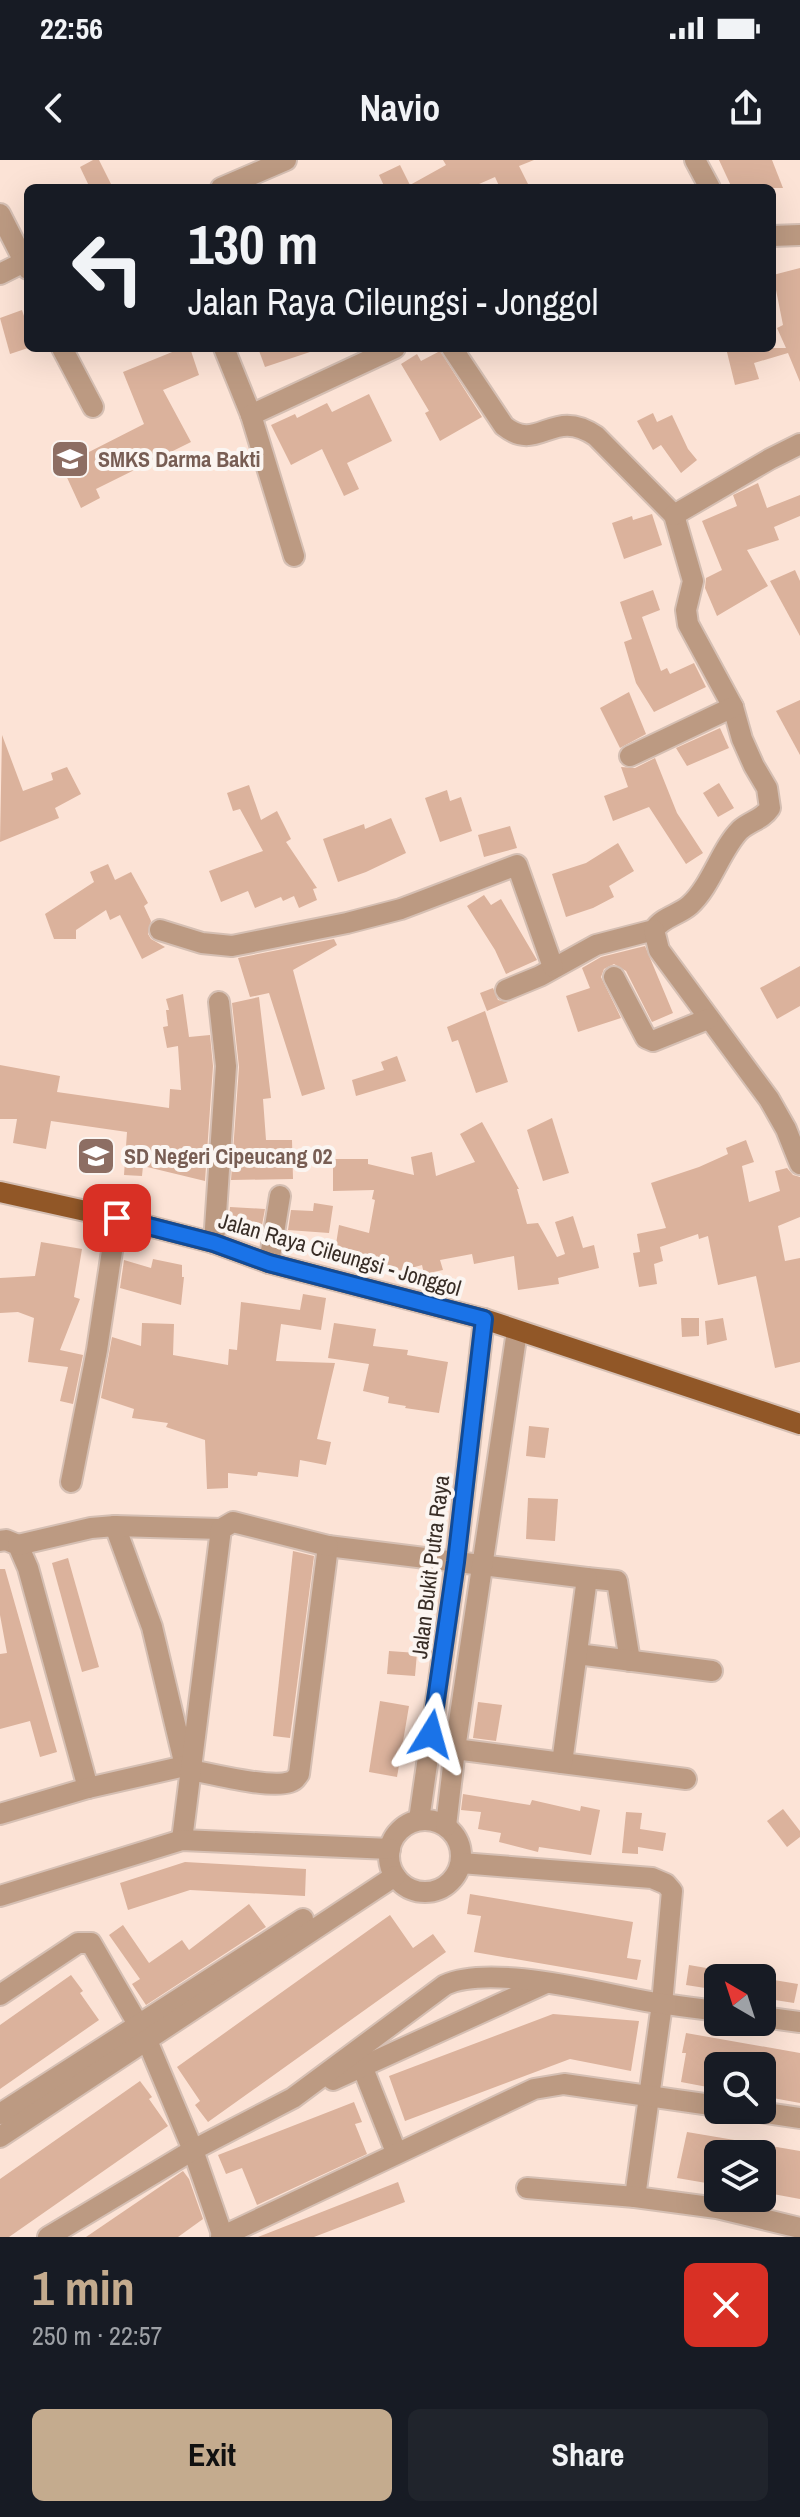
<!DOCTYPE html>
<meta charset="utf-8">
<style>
body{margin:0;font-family:"Archivo Narrow",sans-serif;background:#20242c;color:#f1f3f6;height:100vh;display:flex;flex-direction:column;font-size:30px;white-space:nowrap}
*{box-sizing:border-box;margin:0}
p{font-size:26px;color:#9ea1a6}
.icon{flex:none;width:44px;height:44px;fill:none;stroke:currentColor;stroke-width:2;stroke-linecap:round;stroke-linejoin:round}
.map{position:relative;height:2077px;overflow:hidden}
.panel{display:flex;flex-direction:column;background:#171b24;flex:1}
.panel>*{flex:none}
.banner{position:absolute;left:24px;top:24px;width:752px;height:168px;border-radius:12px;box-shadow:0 8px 32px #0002;background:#171b24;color:#f1f3f6;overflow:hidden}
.needle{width:52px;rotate:321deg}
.buttons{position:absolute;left:704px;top:1804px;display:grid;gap:16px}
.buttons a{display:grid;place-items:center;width:72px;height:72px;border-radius:12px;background:#171b24;box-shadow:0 8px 32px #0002;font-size:40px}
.pin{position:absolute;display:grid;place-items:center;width:68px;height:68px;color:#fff;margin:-34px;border-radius:16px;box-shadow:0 4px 12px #0006}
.me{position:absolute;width:88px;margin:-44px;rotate:8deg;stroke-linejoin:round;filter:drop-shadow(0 0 6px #0008)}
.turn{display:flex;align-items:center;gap:28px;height:168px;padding:0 32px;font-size:36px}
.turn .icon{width:104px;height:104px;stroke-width:2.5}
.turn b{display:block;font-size:56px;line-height:68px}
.round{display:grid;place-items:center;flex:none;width:84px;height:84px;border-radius:12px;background:#20242c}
.headline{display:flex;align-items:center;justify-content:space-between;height:136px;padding:0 32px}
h1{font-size:48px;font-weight:800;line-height:60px;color:#c4ab8e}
.primary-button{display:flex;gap:16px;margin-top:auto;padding:16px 32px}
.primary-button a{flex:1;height:92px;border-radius:12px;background:#c4ab8e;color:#111;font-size:32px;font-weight:800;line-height:92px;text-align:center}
.primary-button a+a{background:#20242c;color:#f1f3f6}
.status{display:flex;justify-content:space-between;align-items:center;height:56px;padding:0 40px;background:#171b24;direction:ltr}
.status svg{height:22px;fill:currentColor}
header{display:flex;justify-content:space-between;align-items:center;height:104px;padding:0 32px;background:#171b24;font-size:36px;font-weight:800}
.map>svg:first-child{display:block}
.building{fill:#dbb29c}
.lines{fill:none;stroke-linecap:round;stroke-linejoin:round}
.street-casing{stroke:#d5bfb3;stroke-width:24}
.primary-casing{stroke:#d5bfb3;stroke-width:24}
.street{stroke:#bc9a82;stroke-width:20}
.primary{stroke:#915727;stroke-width:20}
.route-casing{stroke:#114b97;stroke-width:20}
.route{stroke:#1a73e8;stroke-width:14}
.labels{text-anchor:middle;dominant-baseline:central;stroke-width:8;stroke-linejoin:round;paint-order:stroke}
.education-label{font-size:22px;font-weight:bold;fill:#785e54;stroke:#fbf5f1;text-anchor:start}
.street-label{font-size:22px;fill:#382d26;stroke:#fbf5f1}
</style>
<div class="status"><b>22:56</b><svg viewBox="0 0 49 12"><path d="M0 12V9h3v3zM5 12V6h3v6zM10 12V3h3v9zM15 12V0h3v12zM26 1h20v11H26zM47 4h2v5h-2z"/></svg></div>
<header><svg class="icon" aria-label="back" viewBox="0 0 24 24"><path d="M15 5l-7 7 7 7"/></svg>Navio<svg class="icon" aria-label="share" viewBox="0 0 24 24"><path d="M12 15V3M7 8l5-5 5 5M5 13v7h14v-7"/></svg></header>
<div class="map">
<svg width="800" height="2077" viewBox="0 0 800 2077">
<rect width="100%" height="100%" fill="#fce3d6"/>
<!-- building -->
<g class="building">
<path d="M93 0H99L113 28H90L80 7Z"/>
<path d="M443 0H534L519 6 530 28H500L495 17 470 28H385L379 15 400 5 410 25 446 5Z"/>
<path d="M719 0H772L783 28H732Z"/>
<path d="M800 108V222L788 193 754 203 759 219 735 225 726 188H786L777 168 783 165 773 115Z"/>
<path d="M22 150 28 168V188L10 194 0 158Z"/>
<path d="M182 188H190L199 215 163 230 191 282 96 329 100 338 81 348 64 311 89 299 87 293 144 264 123 212Z"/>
<path d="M258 188H312L313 191 265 207Z"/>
<path d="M440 191 482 257 440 281 425 253 429 251 401 204 417 194 421 201Z"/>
<path d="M369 234 392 281 347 303 359 329 344 336 322 289 291 305 271 265 295 254 297 258 327 243 332 252Z"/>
<path d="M653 253 657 262 672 255 688 289 697 300 681 313 661 285 653 290 637 261Z"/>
<path d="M758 323 767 348 800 335V356L774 367 779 380 747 390 768 426 717 456 705 428 706 418 722 410 702 361 737 346 733 335Z"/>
<path d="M652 354 662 385 624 399 612 363 632 356 633 360Z"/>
<path d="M795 410 800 421V476L770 421Z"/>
<path d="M653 430 660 450 642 457 661 511 667 508 670 514 694 503 706 527 654 552 636 523 624 482 632 479 620 442Z"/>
<path d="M629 532 646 574 620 588 600 548Z"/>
<path d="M800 540V595L776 551Z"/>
<path d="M720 568 729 588 687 606 676 588Z"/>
<path d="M2 575 23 631 53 620 51 613 67 607 81 634 55 648 59 658 0 682Z"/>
<path d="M655 598 677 653 703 693 686 704 649 647 613 661 604 636 628 627 621 607 635 608Z"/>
<path d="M719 623 734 648 718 657 703 633Z"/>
<path d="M249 625 261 660 277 651 291 679 286 682 317 728 313 729 317 740 299 748 294 736 283 741 281 737 255 748 248 731 221 742 209 711 263 691 240 649 233 651 227 633Z"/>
<path d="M447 630 450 641 461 637 472 671 440 682 425 638Z"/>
<path d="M391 658 406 693 366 712 338 722 323 679 364 664 365 669Z"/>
<path d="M510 666 517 688 484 697 478 675Z"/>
<path d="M618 683 634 711 609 726 614 737 593 748 566 757 552 714 586 703Z"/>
<path d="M108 704 115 720 131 712 148 743 144 746 151 761 148 774 151 779 165 787 142 799 120 755 110 760 106 750 76 770V779H54L45 754 94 722 90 712Z"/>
<path d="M484 735 491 745 501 739 537 800 506 814 495 790 467 746Z"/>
<path d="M334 779 337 785 293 810 325 929 302 936 269 833 250 837 238 798Z"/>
<path d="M645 786 673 853 652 862 626 811 614 804 604 809 601 817 621 858 578 872 566 836 590 828 582 808 601 797Z"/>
<path d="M800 806V846L777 859 760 828Z"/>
<path d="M493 828 498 840 508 842 487 851 480 833Z"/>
<path d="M183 834 189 877 210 875 213 906 205 1021 143 1006 142 1016 124 1015 127 972 51 961 46 989 13 983 17 959H0V905L60 916 57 932 169 948 170 929 181 930 178 886 167 888 163 867 168 866 166 850H169L166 839Z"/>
<path d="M259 837 271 938 263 939 266 980H292L293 1019 231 1020 239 907 232 843Z"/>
<path d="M485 851 508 922 476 933 458 880 452 882 447 867Z"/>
<path d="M397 896 406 921 356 936 352 920 384 910 381 902Z"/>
<path d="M552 958 569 1013 543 1021 527 970Z"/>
<path d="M482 962 519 1029H517L527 1064 538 1063 557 1097 565 1094 555 1062 573 1056 583 1088 594 1085 599 1108 558 1118 559 1124 518 1130 514 1096 474 1104 472 1094 440 1100 443 1110 424 1114 422 1105 397 1112 396 1108 334 1097 339 1065 369 1073 375 1040 372 1039 374 1030 333 1031V999H368V1004L414 1015 411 997 432 992 436 1016 475 1002 460 974Z"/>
<path d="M746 980 754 1002 742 1006 749 1042 780 1031 775 1011 787 1008 793 1015 800 1017V1057L778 1066 785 1101 800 1098V1202L775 1208 756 1116 718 1125 708 1076 699 1079 698 1074 660 1087 663 1101 654 1104 657 1124 639 1127 633 1093 640 1092 637 1074 666 1068 651 1023 699 1007 728 994 726 988Z"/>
<path d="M314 1043 333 1046 329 1073 288 1070 291 1050 313 1051Z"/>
<path d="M230 1047 265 1049 262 1065 229 1059Z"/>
<path d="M41 1082 82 1089 74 1137 80 1139 60 1190 83 1195 73 1244 60 1241 68 1207 28 1202 34 1158 18 1152 0 1153V1118L35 1116Z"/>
<path d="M153 1099 182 1105V1117H184L181 1145 120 1128 124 1100 151 1108Z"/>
<path d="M303 1134 326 1138 321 1170 281 1164 276 1201 335 1203 317 1279 331 1282 326 1305 300 1300 298 1317 258 1312 257 1316 228 1313V1328L207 1329 205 1280 166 1267 168 1263 132 1258 134 1249 101 1238 112 1177 141 1186 142 1163 174 1164 173 1195 228 1205 229 1189 237 1190 241 1142 300 1150Z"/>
<path d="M681 1158H699V1176L682 1177Z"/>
<path d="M723 1158 727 1180 707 1185 705 1161Z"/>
<path d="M334 1163 376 1169 373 1186 408 1190 407 1195 448 1202 439 1253 405 1248 406 1246 388 1243 389 1237 363 1231 369 1204 328 1198Z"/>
<path d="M529 1266 549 1268 545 1298 526 1296Z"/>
<path d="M528 1338 558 1339 555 1381 526 1379Z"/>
<path d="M293 1391 314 1396 290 1578 273 1576Z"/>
<path d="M68 1398 99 1507 82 1512 52 1403Z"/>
<path d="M0 1409H5L57 1592 40 1597 30 1561 0 1569V1494L7 1493 0 1455Z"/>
<path d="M389 1491 417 1493 415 1516 387 1514Z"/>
<path d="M380 1541 409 1546 397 1617 369 1612Z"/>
<path d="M478 1542 502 1545 496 1581 473 1578Z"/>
<path d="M463 1634 530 1645 532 1640 580 1651 581 1646 600 1650 591 1695 539 1687 538 1692 499 1682 501 1673 478 1669 481 1652 461 1650Z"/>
<path d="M783 1649 800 1671V1677L787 1687 767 1661Z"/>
<path d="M626 1652 642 1653 640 1669 666 1673 663 1691 638 1687V1694L622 1693Z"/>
<path d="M185 1702 306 1709 305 1736 190 1730 128 1750 120 1723Z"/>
<path d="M470 1734 633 1762 627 1798 641 1800 637 1820 474 1792 481 1756 467 1754Z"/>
<path d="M249 1744 266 1767 146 1845 132 1824 140 1819 109 1775 123 1765 149 1803 182 1780 189 1790Z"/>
<path d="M390 1755 413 1788 433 1774 446 1792 208 1962 195 1945 200 1941 177 1907Z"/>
<path d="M689 1805 718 1810V1830L686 1825Z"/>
<path d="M71 1815 83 1831 80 1833 99 1860 0 1929V1865Z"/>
<path d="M762 1818 798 1824 794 1843 762 1838Z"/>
<path d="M553 1854 639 1861 631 1911 570 1899 405 1961 389 1916Z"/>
<path d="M686 1873 800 1893V1943L762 1936V1906L718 1899V1929L681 1922 686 1893H682Z"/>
<path d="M140 1921 152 1937 149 1939 168 1966 9 2077H0V2019Z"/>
<path d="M354 1942 362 1962 355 1964 367 1994 257 2045 242 2008 226 2014 218 1995Z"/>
<path d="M687 1972 800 1991V2039L762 2032V1994H718V2025L677 2018Z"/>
<path d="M183 2011 189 2019 203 2059 178 2077H86Z"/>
<path d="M398 2022 405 2042 314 2077H258Z"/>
</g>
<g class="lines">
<defs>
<g id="street">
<path d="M695 0 710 28"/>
<path d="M221 28 286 0"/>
<path d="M0 54 28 109"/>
<path d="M772 76 800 75"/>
<path d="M0 114 28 100"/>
<path d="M62 188 93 247"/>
<path d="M224 188 251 255 395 188"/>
<path d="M452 188 504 266C539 294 552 246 596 276L674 355 693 421 686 450 688 464 733 547 742 579 754 606 767 628 770 648C762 660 750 661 740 670 721 689 711 726 690 745 679 755 662 757 654 770L596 785 540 816 506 830"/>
<path d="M251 255 294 396"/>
<path d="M674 355 770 299 800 284"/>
<path d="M630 596 733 547"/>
<path d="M160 770 202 783 232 786 347 763 401 749 517 705 553 807"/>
<path d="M654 770 659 790 769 939 786 969 800 1004"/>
<path d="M614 817 646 878 653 881 708 859"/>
<path d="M214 1083 226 906 219 842"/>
<path d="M269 1103 280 1036"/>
<path d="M71 1322 97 1190 117 1058"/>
<path d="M115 1366 152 1467 185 1606"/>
<path d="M0 1381 6 1380 18 1385 28 1408 88 1628"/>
<path d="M18 1385 91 1368 115 1366 221 1369"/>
<path d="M587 1418 617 1421 630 1501"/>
<path d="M577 1494 712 1511"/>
<path d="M562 1603 686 1619"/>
<path d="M0 1654 88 1628 185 1606 191 1610C212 1614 270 1629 290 1622 296 1620 295 1619 299 1614L328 1386 587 1418 562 1603 455 1589"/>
<path d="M419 1660 456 1402 484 1159"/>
<circle cx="425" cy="1696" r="36"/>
<path d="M446 1666 455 1589 517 1171"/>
<path d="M182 1680 221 1369 233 1362 328 1386"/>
<path d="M461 1703 652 1718 666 1724 672 1731 662 1844 635 2037"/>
<path d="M0 1736 182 1680 390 1689"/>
<path d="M0 1835 78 1783H91L146 1878 193 1990 223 2077"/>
<path d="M762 1857 800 1862"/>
<path d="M362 1906 396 1992"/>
<path d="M333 1920 544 1824"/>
<path d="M746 1950 800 1958"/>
<path d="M0 1954 303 1759"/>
<path d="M0 1977 395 1716"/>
<path d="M527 2028 635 2037 717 2048 800 2068"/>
<path d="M48 2077 193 1990 293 1938 445 1825C490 1804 595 1832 645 1841 669 1845 694 1848 718 1851"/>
<path d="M221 2077 534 1929 564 1924 718 1946"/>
</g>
<path id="primary" d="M0 1032 117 1058 214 1083 269 1103 484 1159 800 1264"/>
</defs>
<!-- street casing -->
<use href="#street" class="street-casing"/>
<!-- primary casing -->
<use href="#primary" class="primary-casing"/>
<!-- street -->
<use href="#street" class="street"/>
<!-- primary -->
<use href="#primary" class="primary"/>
</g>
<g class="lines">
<defs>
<path id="route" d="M117 1058 214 1083 269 1103 484 1159 456 1402 431 1574"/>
</defs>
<!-- route casing -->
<use href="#route" class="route-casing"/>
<!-- route -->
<use href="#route" class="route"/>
</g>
<!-- icons -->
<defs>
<symbol id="school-square" viewBox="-11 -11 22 22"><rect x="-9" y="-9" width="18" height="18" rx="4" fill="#8d6e63" stroke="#fbf5f1"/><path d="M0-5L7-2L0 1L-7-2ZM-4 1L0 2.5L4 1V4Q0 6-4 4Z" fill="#fff"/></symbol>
</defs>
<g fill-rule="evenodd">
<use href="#school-square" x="48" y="277" width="44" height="44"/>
<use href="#school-square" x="74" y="974" width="44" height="44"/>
</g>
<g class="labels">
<!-- education labels -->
<g class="education-label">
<text x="98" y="299">SMKS Darma Bakti</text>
<text x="124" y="996">SD Negeri Cipeucang 02</text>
</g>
<!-- street labels -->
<g class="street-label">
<text transform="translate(340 1094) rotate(16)">Jalan Raya Cileungsi - Jonggol</text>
<text transform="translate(430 1407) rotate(-83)">Jalan Bukit Putra Raya</text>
</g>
</g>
</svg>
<div class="buttons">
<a><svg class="needle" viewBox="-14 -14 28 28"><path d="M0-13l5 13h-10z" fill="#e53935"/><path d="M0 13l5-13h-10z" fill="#9ea1a6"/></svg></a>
<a><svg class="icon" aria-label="search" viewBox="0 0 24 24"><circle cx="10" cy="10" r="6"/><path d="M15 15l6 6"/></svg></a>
<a><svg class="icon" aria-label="layers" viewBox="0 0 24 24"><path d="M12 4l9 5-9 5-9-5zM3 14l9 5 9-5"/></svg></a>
</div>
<div class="pin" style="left:117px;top:1058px;background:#d93025"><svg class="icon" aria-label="arrive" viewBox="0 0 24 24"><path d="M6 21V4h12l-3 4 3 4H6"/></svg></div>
<svg class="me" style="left:431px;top:1574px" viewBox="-20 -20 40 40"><path d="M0-17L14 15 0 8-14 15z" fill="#1a73e8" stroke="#fff" stroke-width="4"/></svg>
<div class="banner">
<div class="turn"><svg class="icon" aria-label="left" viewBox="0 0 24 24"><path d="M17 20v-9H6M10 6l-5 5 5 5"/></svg><div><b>130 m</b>Jalan Raya Cileungsi - Jonggol</div></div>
</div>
</div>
<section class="panel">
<div class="headline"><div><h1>1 min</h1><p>250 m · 22:57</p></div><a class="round" style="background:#d93025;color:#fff"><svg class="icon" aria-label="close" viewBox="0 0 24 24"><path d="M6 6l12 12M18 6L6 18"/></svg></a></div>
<div class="primary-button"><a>Exit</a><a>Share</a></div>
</section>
